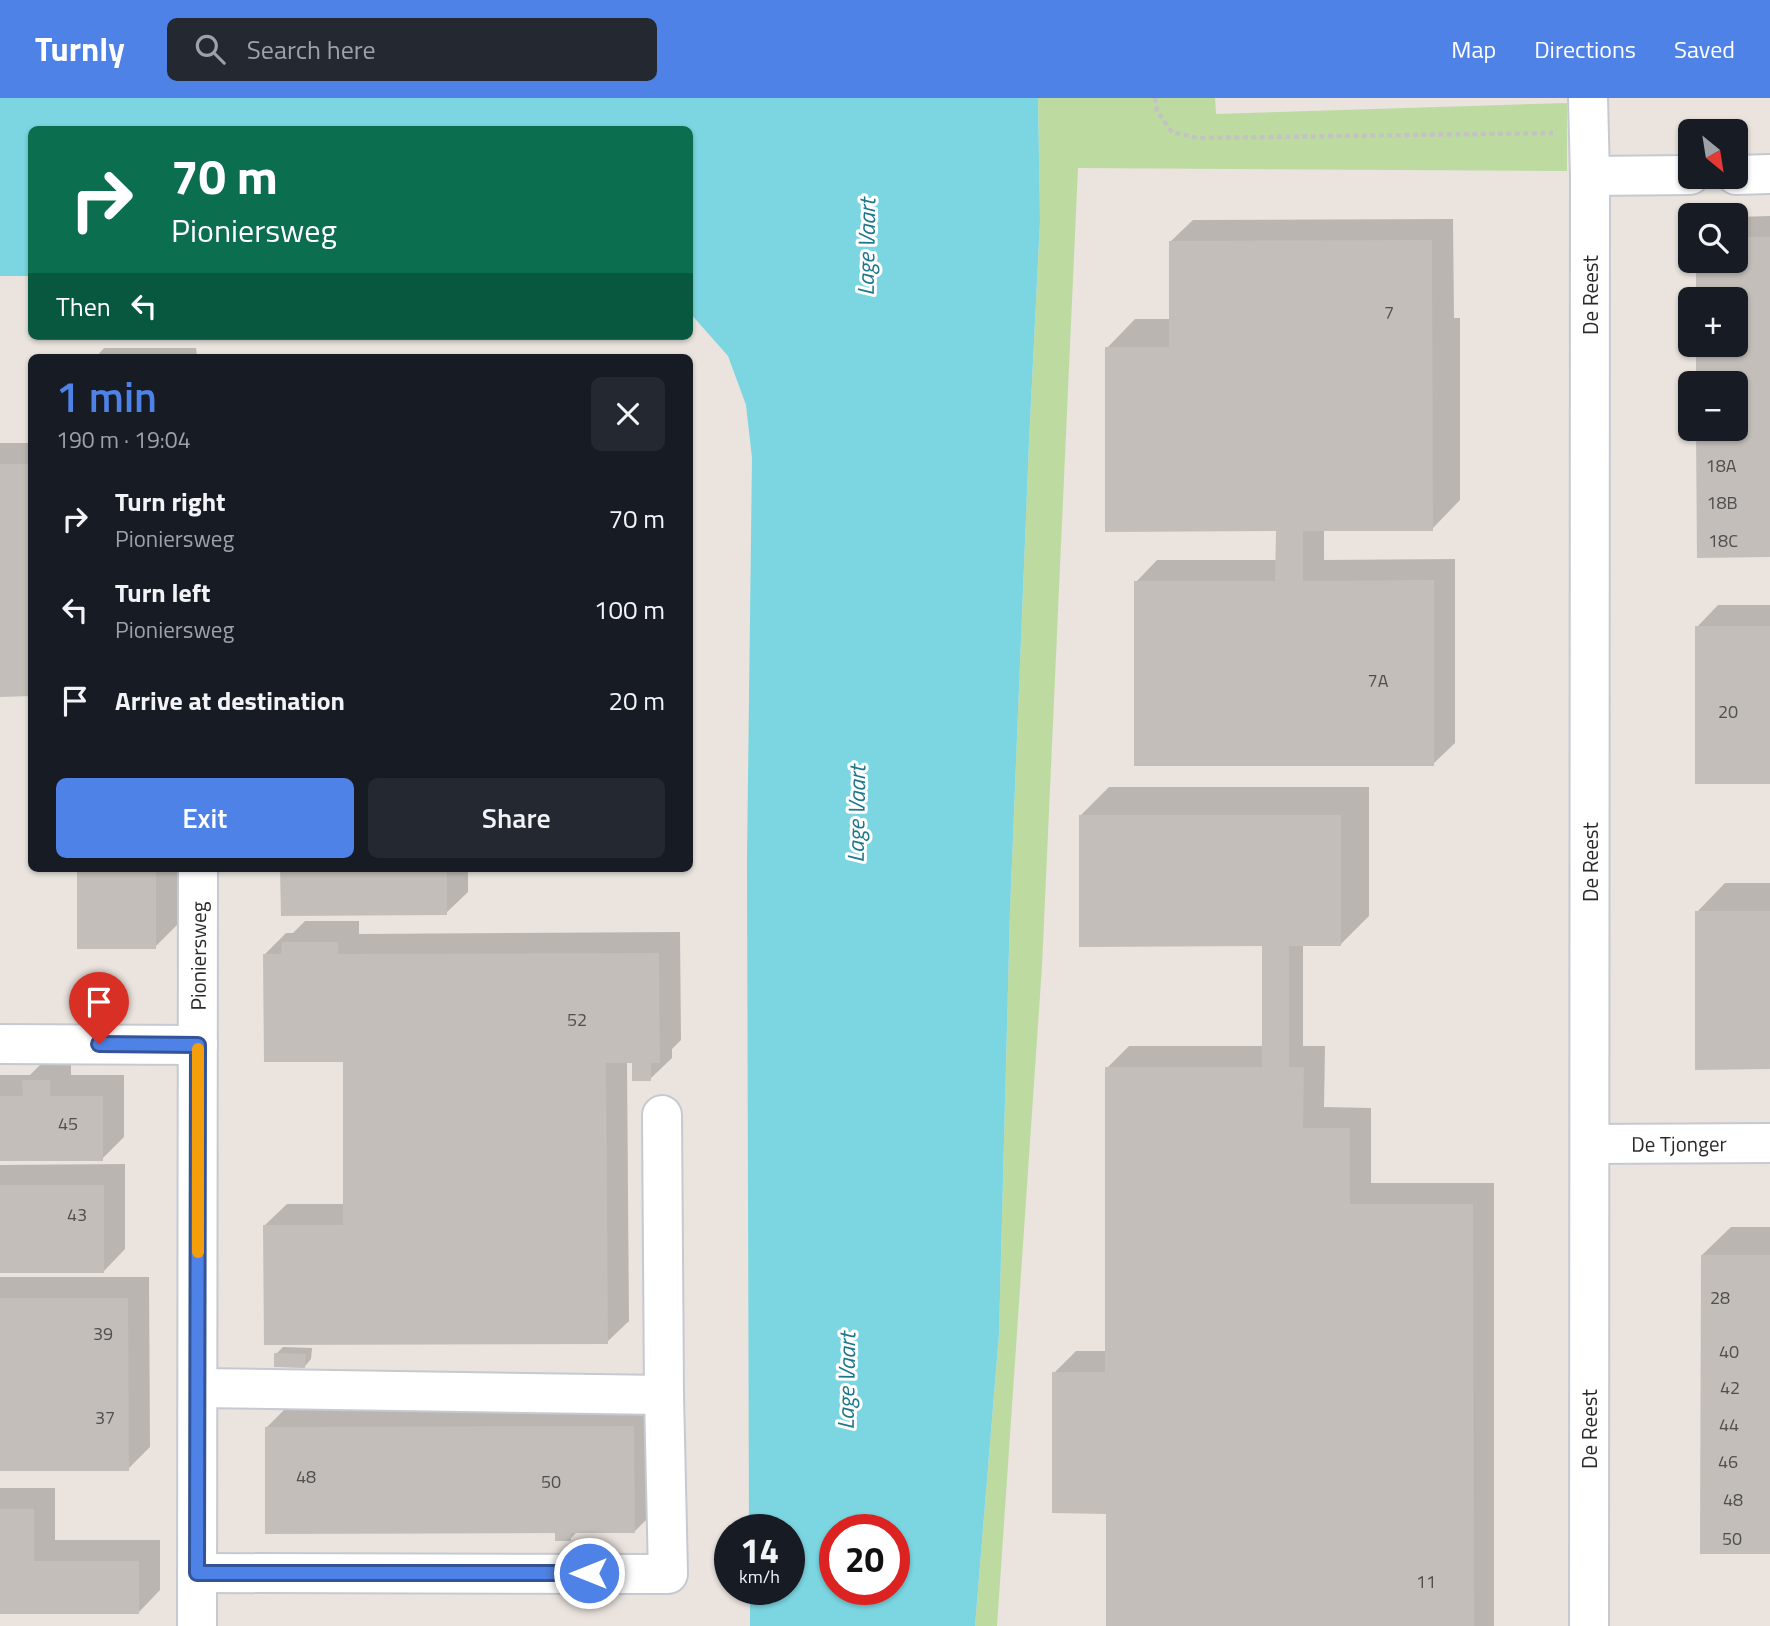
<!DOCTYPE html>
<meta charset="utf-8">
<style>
body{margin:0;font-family:"Titillium Web",sans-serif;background:#242831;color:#f1f3f6;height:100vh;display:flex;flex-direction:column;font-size:26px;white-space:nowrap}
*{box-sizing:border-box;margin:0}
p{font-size:23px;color:#9ea1a6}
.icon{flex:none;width:38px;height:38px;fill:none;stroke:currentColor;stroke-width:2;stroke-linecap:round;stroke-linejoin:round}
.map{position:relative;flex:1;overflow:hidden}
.panel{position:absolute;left:28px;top:256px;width:665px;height:518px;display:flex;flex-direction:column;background:#171b24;border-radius:10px;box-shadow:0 2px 5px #0004}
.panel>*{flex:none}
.guide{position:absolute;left:28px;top:28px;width:665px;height:214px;border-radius:10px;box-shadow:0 2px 5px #0004;background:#0b6e4f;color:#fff;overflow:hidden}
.needle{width:46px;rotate:150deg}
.controls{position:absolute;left:1678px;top:21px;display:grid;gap:14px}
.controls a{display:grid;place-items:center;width:70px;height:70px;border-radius:10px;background:#171b24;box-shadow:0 2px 5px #0004;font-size:35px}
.speed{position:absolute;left:714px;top:1416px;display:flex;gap:14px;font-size:35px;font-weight:700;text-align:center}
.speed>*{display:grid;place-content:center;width:91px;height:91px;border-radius:50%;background:#171b24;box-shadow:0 2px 5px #0004;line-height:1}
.speed small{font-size:18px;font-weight:400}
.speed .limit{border:10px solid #d22;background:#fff;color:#111}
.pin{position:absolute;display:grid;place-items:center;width:60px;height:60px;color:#fff;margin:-72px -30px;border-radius:50% 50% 50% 0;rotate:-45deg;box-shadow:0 0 7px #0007}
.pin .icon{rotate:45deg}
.me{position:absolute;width:77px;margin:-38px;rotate:270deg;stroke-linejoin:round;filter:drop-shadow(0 0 5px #0008)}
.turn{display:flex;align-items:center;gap:24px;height:147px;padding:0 28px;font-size:32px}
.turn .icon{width:91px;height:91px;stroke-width:2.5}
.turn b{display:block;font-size:49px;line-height:60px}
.then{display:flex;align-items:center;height:66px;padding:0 28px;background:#0003;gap:14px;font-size:26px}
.round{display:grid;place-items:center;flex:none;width:74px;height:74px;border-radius:10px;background:#242831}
.headline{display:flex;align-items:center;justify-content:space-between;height:119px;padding:0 28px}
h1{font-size:42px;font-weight:600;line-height:52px;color:#4f82e6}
.primary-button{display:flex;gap:14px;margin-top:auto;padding:14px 28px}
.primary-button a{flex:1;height:80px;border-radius:10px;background:#4f82e6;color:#fff;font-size:28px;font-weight:600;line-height:80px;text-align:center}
.primary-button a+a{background:#242831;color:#f1f3f6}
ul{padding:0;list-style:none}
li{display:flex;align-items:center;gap:21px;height:91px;padding:0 28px}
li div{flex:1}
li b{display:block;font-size:26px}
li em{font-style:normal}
header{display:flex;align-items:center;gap:42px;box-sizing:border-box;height:98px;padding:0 35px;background:#4f82e6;color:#fff}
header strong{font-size:33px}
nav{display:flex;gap:38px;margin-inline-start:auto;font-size:24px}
.search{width:490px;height:63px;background:#242831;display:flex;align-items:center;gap:18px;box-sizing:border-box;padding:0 24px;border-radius:10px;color:#9ea1a6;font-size:26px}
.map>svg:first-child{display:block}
.green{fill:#bddba0}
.water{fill:#7cd6e1;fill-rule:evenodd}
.shadow{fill:#0003}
.building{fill:#c3beb9}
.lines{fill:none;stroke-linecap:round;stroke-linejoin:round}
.minor-casing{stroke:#c5cad2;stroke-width:42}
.path{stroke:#c3c3c3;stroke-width:4.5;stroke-dasharray:5 3.5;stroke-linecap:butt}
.minor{stroke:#fff;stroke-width:38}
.route-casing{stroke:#335496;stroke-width:18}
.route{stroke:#4f82e6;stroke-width:12}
.slow{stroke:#f59e0b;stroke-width:12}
.labels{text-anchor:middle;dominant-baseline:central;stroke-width:6;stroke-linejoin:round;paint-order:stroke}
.number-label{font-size:18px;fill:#504f4e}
.street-label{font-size:21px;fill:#2a2a2a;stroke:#fff}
.water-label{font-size:23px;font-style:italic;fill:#1c778c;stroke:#fff}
</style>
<header>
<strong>Turnly</strong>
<div class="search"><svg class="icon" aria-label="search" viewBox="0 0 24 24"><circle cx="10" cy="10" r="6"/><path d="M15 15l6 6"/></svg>Search here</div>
<nav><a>Map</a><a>Directions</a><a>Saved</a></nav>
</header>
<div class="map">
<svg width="1770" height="1528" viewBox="0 0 1770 1528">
<rect width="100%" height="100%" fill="#eae3de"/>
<!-- green -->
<path class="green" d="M1038 0H1215L1216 16 1567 5V73L1078 70 1042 868 997 1528H975L999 1236 1010 813 1029 344 1040 123Z"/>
<!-- water -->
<path class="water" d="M0 0H1038L1040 123 1029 344 1010 813 999 1236 975 1528H750V1491H789V1432L749 1431 747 762 752 360 746 307 728 258 690 215V32H32L31 178H0ZM835 1432H894V1491H835Z"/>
<!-- shadow -->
<g class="shadow">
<path d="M1770 118V458H1698V331H1736V285H1698V247H1736V201H1698V163H1736V119Z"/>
<path d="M1453 121 1454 220H1460V402L1432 431H1324V462L1455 461V645L1433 666 1136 484 1157 462H1277L1278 431 1107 250 1135 221H1171V143L1193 122Z"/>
<path d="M104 250H196L197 259H96Z"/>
<rect x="0" y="345" width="32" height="252"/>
<path d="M1718 507H1770V684L1697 529Z"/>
<path d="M1109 689H1369V818L1341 846H1303V948H1325L1324 1009 1371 1010V1085H1494V1528H1108V1414L1054 1275 1076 1253H1107V970L1129 948H1264V846L1080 718Z"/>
<path d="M79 770H177V827L155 849Z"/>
<path d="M282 770H468V794L446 815Z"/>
<path d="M1725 785H1770V970L1697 814Z"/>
<path d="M305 823H359V836L680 834 681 942 672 951V960L650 981 633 963H627L629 1223 607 1244 265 1127 287 1106H345V962L264 857 286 835H293Z"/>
<path d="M46 961H71V977H124V1039L102 1061 0 1062V977H30Z"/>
<path d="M125 1066V1151L104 1173H0V1067Z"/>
<path d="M1731 1129H1770V1455L1702 1157Z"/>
<path d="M0 1179H149L150 1349 128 1371H0Z"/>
<path d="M283 1249 312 1250 311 1261 305 1268 276 1256Z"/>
<path d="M655 1307 656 1412 634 1434 578 1433 570 1441 556 1433 267 1329 288 1308Z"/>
<path d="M0 1390H55V1442H160V1492L139 1514 0 1515Z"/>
</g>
<!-- building -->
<g class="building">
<path d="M1736 139H1770V459L1697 460 1696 331H1736V285H1696V247H1736V201H1696V163H1736Z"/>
<path d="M1432 142 1433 433H1303V483L1434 482V668H1134V483H1275L1276 433 1105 434V249H1169V143Z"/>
<path d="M0 366H32V598L0 599Z"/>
<rect x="1695" y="528" width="75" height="158"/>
<path d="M1079 717H1341V848H1289V969H1304L1303 1030H1350V1106H1473L1474 1528H1106V1416L1052 1415V1274H1105V969H1262V848L1079 849Z"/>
<rect x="77" y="770" width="79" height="81"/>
<path d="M280 770H447V817L281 818Z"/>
<path d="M1695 813H1770V971L1695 972Z"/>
<path d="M282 844H338V856L659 855 660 965H651V983H632V965H606L608 1246 264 1247 263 1127H343V964H264L263 856H281Z"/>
<path d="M22 982H50V998H103V1063H0V998H23Z"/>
<rect x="0" y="1087" width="104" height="88"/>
<path d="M1701 1157H1770V1456H1700Z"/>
<path d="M0 1200H128L129 1373H0Z"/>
<path d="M274 1255 306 1256 305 1270 274 1269Z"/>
<path d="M634 1328 635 1435H571V1443H555V1435L265 1436V1329Z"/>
<path d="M0 1411H34V1463H139V1516H0Z"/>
</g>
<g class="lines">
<defs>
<g id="minor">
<path d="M1588 0 1590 78 1589 1528"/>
<path d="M1736 77 1770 76"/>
<path d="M1590 78 1690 77"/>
<path d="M0 946 198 947"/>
<path d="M662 1017 664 1297"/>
<path id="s1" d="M1590 1046 1770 1045"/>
<path d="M197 1475 668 1476 664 1297 198 1290"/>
<path id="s2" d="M197 1528 198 770"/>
</g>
</defs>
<!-- minor casing -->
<use href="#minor" class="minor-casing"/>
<!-- path -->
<path class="path" d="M1155 0 1157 13 1172 34 1198 40 1553 35"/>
<!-- minor -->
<use href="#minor" class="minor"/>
</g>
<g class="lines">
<defs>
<path id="route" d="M99 946 198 947 197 1475H589"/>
</defs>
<!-- route casing -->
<use href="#route" class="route-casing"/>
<!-- route -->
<use href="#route" class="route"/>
<!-- slow -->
<path class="slow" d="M198 1154V951"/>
</g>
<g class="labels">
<!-- number labels -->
<g class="number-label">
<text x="1389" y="214">7</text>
<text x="1721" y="367">18A</text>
<text x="1722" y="404">18B</text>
<text x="1723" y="442">18C</text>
<text x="1378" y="582">7A</text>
<text x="1728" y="613">20</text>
<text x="577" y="921">52</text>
<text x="68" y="1025">45</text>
<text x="77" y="1116">43</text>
<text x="1720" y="1199">28</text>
<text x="103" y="1235">39</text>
<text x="1729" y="1253">40</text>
<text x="1730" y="1289">42</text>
<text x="105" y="1319">37</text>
<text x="1729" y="1326">44</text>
<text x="1728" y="1363">46</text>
<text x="306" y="1378">48</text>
<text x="551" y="1383">50</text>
<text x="1733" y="1401">48</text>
<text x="1732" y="1440">50</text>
<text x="1426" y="1483">11</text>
</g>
<!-- street labels -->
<g class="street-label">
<text transform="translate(1590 197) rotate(-90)">De Reest</text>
<text transform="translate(1590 764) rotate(-90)">De Reest</text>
<text stroke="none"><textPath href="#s2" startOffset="670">Pioniersweg</textPath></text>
<text stroke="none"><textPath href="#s1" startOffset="89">De Tjonger</textPath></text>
<text transform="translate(1589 1331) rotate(-90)">De Reest</text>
</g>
<!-- water labels -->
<g class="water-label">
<text transform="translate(866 149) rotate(-89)">Lage Vaart</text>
<text transform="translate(856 716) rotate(-89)">Lage Vaart</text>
<text transform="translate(846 1283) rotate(-89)">Lage Vaart</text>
</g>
</g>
</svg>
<div class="controls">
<a><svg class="needle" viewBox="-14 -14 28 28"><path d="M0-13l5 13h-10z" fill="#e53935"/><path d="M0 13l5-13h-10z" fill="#9ea1a6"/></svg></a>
<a><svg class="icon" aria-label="search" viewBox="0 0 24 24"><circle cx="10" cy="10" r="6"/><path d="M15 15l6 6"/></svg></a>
<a>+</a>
<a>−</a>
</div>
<div class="speed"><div>14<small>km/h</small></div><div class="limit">20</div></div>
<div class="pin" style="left:99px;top:946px;background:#d93025"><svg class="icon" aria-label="arrive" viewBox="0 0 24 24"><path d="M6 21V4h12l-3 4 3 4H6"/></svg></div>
<svg class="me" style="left:589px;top:1475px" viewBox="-20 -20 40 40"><circle r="17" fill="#4f82e6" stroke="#fff" stroke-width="3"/><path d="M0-11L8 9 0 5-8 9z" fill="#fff"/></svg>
<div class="guide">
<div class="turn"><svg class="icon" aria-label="right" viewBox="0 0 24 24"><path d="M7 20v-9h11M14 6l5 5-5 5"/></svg><div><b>70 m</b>Pioniersweg</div></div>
<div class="then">Then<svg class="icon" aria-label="left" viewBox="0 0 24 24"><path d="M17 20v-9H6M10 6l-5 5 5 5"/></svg></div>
</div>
<section class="panel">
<div class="headline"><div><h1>1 min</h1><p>190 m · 19:04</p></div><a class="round"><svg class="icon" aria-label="close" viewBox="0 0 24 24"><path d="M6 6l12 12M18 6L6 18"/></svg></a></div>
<ul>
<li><svg class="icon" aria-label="right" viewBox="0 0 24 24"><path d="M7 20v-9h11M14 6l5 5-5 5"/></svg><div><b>Turn right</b><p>Pioniersweg</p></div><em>70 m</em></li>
<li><svg class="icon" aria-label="left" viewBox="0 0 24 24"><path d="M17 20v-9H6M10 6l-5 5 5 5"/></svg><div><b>Turn left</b><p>Pioniersweg</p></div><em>100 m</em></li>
<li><svg class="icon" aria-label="arrive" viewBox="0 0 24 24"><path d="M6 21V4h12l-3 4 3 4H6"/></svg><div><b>Arrive at destination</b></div><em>20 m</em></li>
</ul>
<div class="primary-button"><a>Exit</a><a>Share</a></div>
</section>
</div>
